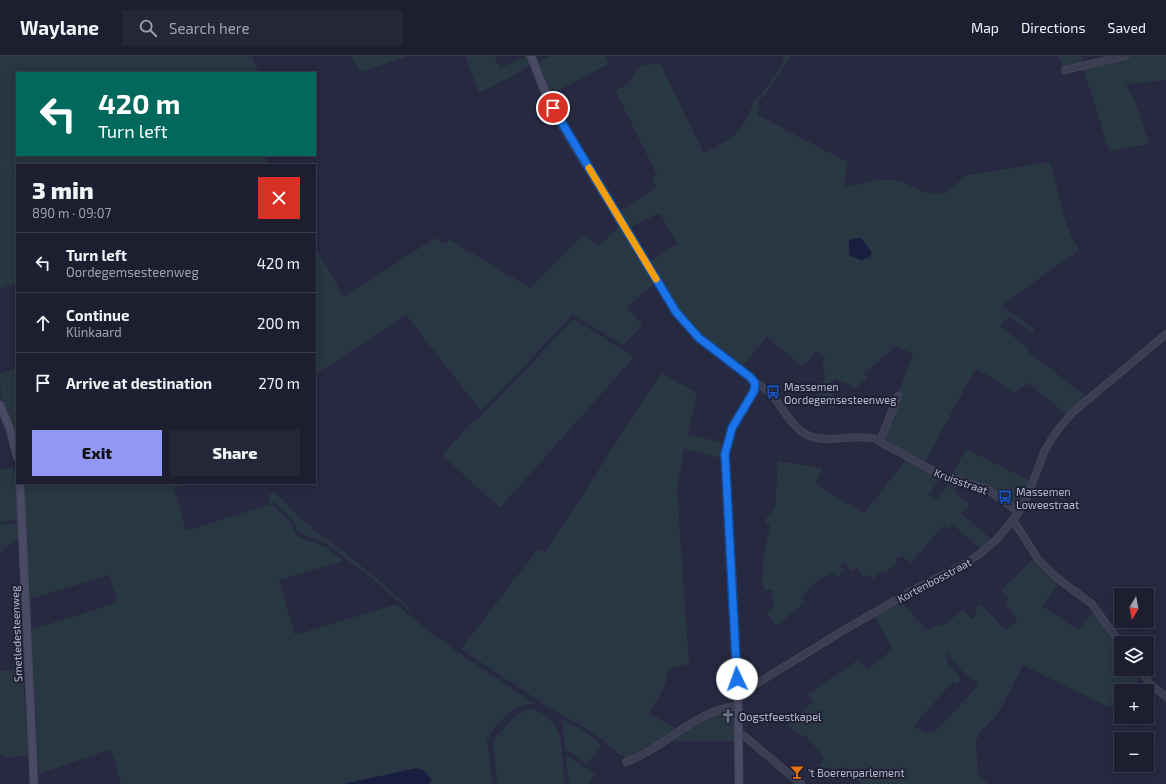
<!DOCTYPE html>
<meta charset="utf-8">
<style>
body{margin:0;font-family:"Exo 2",sans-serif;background:#252739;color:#f1f3f6;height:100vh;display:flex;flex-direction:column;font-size:15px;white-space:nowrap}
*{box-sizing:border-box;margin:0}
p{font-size:13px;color:#a0a2ab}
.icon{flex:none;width:22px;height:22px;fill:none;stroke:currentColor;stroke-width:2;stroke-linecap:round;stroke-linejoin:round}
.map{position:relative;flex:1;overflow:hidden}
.details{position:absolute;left:16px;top:108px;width:300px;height:320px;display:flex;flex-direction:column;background:#1d1f31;border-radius:0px;box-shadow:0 2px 10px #0003,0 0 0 1px #3b3d4d}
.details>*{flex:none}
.top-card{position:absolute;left:16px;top:16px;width:300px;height:84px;border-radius:0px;box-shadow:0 2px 10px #0003,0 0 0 1px #3b3d4d;background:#00695c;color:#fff;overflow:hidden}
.needle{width:26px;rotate:190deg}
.tools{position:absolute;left:1114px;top:532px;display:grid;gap:8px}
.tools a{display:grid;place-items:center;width:40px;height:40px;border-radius:0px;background:#1d1f31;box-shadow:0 2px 10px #0003,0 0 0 1px #3b3d4d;font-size:20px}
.pin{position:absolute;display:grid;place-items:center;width:34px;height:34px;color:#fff;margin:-17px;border:2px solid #fff;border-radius:50%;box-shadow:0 1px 4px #0007}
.me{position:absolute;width:44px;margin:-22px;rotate:357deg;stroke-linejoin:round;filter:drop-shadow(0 0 3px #0008)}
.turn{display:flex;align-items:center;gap:14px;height:84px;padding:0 16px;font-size:18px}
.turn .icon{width:52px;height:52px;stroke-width:2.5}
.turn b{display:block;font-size:28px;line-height:34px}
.round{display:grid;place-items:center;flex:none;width:42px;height:42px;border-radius:0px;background:#252739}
.summary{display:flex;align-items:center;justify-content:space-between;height:68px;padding:0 16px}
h1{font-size:24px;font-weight:800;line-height:30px}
.cta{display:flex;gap:8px;margin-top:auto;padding:8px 16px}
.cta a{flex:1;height:46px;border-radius:0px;background:#9198f6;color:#111;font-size:16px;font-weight:800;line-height:46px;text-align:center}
.cta a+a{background:#252739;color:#f1f3f6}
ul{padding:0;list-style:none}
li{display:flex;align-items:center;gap:12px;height:60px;padding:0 16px;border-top:1px solid #3b3d4d}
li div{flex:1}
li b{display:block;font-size:15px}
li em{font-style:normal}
header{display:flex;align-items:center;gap:24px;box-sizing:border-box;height:56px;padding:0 20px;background:#1d1f31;border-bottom:1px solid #3b3d4d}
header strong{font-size:19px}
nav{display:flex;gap:22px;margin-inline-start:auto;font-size:14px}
.search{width:280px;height:36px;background:#252739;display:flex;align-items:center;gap:10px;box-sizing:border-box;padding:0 14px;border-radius:0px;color:#a0a2ab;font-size:15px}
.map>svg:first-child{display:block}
.green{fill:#293742;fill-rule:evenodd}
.water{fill:#191d3f}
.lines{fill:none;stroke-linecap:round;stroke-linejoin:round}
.street-casing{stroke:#424357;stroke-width:8}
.secondary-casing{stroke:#424357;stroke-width:9}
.street{stroke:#3b3d51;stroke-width:5.5}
.secondary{stroke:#494a64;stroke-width:7}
.route-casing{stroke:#114b97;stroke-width:10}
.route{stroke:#1a73e8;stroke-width:7}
.slow{stroke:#f59e0b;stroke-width:7}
.labels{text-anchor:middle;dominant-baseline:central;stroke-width:4;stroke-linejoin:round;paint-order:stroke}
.poi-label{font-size:11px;fill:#b8b9cb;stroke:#1f2236;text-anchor:start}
.street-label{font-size:11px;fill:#b8b9cb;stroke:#1f2236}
</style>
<header>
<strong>Waylane</strong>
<div class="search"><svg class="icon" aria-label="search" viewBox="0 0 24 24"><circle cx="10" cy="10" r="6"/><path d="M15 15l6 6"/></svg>Search here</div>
<nav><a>Map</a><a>Directions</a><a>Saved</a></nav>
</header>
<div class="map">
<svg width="1166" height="728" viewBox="0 0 1166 728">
<rect width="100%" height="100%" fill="#272941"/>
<!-- green -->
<g class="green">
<path d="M0 0H252L259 17H17V99H264L269 109H17V227L0 233Z"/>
<path d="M350 0H408L361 16Z"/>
<path d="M465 0H494L500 12 527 0 531 10 479 37Z"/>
<path d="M552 0H606L609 8 551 38 537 6Z"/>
<path d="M784 0H791L765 39 759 44 758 59 847 106 845 130C861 131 874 121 894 124 913 127 923 142 946 137L951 132 968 119 1050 106C1059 135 1063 169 1079 194L1002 249 1035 274 1032 277 1009 260 1000 270 1029 293 1027 295 1087 341 1067 359 1028 327 1015 337 977 313 974 315 924 408 883 382 901 338 898 337 913 298 896 290 864 318 868 322 854 333 847 327 835 323 827 335 839 343 833 353 815 342 826 320 822 312 825 302 816 295 802 311 767 281 742 310 700 278 679 254 650 205 677 188 660 157 630 171 621 156 656 131 651 121 657 119 615 34C635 27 629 21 642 9L660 8 704 97 733 81 740 74 750 56 754 45 764 35 781 10ZM863 186 871 195 870 201 861 204 849 199 848 188Z"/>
<path d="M1058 0H1081L1084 9 1063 13Z"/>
<path d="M1127 0H1166V24L1126 28 1136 48 1149 88 1109 95 1083 12Z"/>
<path d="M621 169 655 227 627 251 643 269 623 289 573 259 481 355 406 259 315 319V191L344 241 435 182 446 188 450 184 530 232 584 178 599 190Z"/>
<path d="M574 263 634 301 500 452 442 399 474 364 476 365Z"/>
<path d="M17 311V369H16C1 363 0 332 0 318Z"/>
<path d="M661 317 697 337 688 378 722 387 721 402 684 393 677 433 689 608 668 612C668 630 658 642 649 657L678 674 626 703 595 678 548 651 461 593 538 493 545 497Z"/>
<path d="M966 393 1030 425 1019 449 1016 450 990 431 951 420Z"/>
<path d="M906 404 941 422 928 439 936 444 952 425 960 428 954 435 970 449 961 457 991 483 981 493 952 468 948 473 943 470 911 507 901 500 896 504 897 507 885 517 882 515 873 523 869 519 864 521 856 512 851 515 844 507 840 510 845 515 837 520 833 515 817 525 800 542 806 546 775 570 766 556 775 550 772 545 773 534H764L762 525 763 507 770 469 766 467 765 464 775 451 778 405 823 412 816 427 836 441 864 457Z"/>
<path d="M14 411 18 464 0 466V414Z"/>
<path d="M24 427H193L174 432 186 475 271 448 269 440 274 435C288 448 301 464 316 475 350 500 382 526 412 555H409L376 525 328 489 299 476 292 462 274 446 271 448 289 464 296 480 326 491 344 505 279 524 295 579 397 548C438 587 489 615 535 648 516 645 498 667 487 682L493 728H121L111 693 39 718 31 574 118 546 109 519 30 543Z"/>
<path d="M18 467V482L0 497V468Z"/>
<path d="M1033 503 1060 526 1042 550 1078 574 1094 555 1121 594V613H1134L1139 623 1130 635H1121V652L1119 656 1023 609 1006 643 995 661 979 678 976 685 978 721 989 728H862L842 710 835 717 828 711 824 713 821 712V708L824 701 807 681 796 678 788 669 813 646 807 638 858 604 867 614 893 593 874 560 900 545 928 575 932 571 944 569 963 554 972 563 977 559 974 555 981 548 1006 574 1018 564 1005 549 1009 544 1000 535ZM947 597 962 615 979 629 934 676 930 677 915 672 916 668 952 626 955 628 959 626V620L948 609 946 598Z"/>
<path d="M23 613 28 699 6 702 0 699V615Z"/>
<path d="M531 653C567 662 562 697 564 728H498L493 693 494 683 518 658Z"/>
<path d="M734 653 736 685H672V681L715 657Z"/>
<path d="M562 663 583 674 602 689 587 708 565 693Z"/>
<path d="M566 701H570L595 719 589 728H569Z"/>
</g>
<!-- water -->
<g class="water">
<path d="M856 182H861L872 197 870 201 861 204 849 199V184Z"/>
<path d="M417 712 423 714 432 724 428 728H343Z"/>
</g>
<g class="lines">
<defs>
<g id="street">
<path d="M1065 14 1125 0"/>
<path d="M755 327C779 335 785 370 810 380 831 388 854 377 875 383L941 419 987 433 1019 456"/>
<path d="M880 385 898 340"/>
<path d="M1013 464 1037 502 1057 522 1092 548 1121 588"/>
<path d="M1139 613 1150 628 1166 641"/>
<path d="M738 637 743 636 839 577 913 534 961 510 981 497 998 482 1019 456 1027 441 1045 394 1056 376 1072 357 1166 278"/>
<path d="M738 679H743L801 728"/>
<path d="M626 706C665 692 695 654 737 650"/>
</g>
<g id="secondary">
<path d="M531 0 548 43 563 71 676 256 699 282 750 321 755 327 754 335 732 372 725 398 738 637 739 728"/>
<path d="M0 349 10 373 17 401"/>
<path d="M20 427 34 728"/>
</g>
</defs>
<!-- street casing -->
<use href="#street" class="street-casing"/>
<!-- secondary casing -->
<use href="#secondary" class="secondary-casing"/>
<!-- street -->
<use href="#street" class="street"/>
<!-- secondary -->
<use href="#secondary" class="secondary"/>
</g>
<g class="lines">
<defs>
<path id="route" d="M553 52 676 256 699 282 750 321 755 327 754 335 732 372 725 398 737 623"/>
</defs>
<!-- route casing -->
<use href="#route" class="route-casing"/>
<!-- route -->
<use href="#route" class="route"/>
<!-- slow -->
<path class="slow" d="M589 112 656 223"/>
</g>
<!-- icons -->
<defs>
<symbol id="bus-bare" viewBox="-9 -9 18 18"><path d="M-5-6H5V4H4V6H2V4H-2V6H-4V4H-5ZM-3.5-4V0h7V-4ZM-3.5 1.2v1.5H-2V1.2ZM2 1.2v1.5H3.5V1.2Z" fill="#1a4fb4" stroke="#1f2236" stroke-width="2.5" paint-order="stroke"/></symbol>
<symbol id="church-bare" viewBox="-9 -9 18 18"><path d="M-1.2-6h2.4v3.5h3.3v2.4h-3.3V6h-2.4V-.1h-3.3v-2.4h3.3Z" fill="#6b7280" stroke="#1f2236" stroke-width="2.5" paint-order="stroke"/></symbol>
<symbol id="bar-bare" viewBox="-9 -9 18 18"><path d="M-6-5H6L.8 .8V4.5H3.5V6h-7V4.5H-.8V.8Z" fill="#e8710a" stroke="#1f2236" stroke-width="2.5" paint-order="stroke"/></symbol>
</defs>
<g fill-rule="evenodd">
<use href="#bus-bare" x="763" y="326" width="20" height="20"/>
<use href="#bus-bare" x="995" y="431" width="20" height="20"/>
<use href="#church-bare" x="718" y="650" width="20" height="20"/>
<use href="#bar-bare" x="787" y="706" width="20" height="20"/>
</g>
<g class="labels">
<!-- poi labels -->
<g class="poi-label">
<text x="784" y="330">Massemen<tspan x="784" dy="13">Oordegemsesteenweg</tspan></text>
<text x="1016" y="435">Massemen<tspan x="1016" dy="13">Loweestraat</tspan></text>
<text x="739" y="660">Oogstfeestkapel</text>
<text x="808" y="716">'t Boerenparlement</text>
</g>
<!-- street labels -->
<g class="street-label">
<text transform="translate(961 425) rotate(20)">Kruisstraat</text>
<text transform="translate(934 524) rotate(-28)">Kortenbosstraat</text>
<text transform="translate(16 578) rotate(-92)">Smetledesteenweg</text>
</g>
</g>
</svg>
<div class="tools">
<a><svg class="needle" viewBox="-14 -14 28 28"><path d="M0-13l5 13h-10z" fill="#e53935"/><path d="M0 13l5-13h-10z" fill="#a0a2ab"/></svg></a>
<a><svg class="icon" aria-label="layers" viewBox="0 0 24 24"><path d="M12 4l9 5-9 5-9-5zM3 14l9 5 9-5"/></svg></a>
<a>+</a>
<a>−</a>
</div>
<div class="pin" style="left:553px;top:52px;background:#d93025"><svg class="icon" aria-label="arrive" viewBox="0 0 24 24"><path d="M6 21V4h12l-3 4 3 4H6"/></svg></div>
<svg class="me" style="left:737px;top:623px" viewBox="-20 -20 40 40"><circle r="19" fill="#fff"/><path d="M0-13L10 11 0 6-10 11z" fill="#1a73e8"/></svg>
<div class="top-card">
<div class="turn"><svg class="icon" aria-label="left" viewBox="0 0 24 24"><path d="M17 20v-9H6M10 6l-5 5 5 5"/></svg><div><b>420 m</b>Turn left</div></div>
</div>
<section class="details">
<div class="summary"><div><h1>3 min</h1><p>890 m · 09:07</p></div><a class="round" style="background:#d93025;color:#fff"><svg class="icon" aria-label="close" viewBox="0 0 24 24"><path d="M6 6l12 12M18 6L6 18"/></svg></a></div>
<ul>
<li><svg class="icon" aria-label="left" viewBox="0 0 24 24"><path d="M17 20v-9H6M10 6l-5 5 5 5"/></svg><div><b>Turn left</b><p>Oordegemsesteenweg</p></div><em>420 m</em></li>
<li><svg class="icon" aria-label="ahead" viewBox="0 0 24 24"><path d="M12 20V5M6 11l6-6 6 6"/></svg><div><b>Continue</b><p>Klinkaard</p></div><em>200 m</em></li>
<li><svg class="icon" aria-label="arrive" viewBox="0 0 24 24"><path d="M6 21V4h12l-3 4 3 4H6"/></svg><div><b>Arrive at destination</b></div><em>270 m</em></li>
</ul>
<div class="cta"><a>Exit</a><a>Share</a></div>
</section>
</div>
